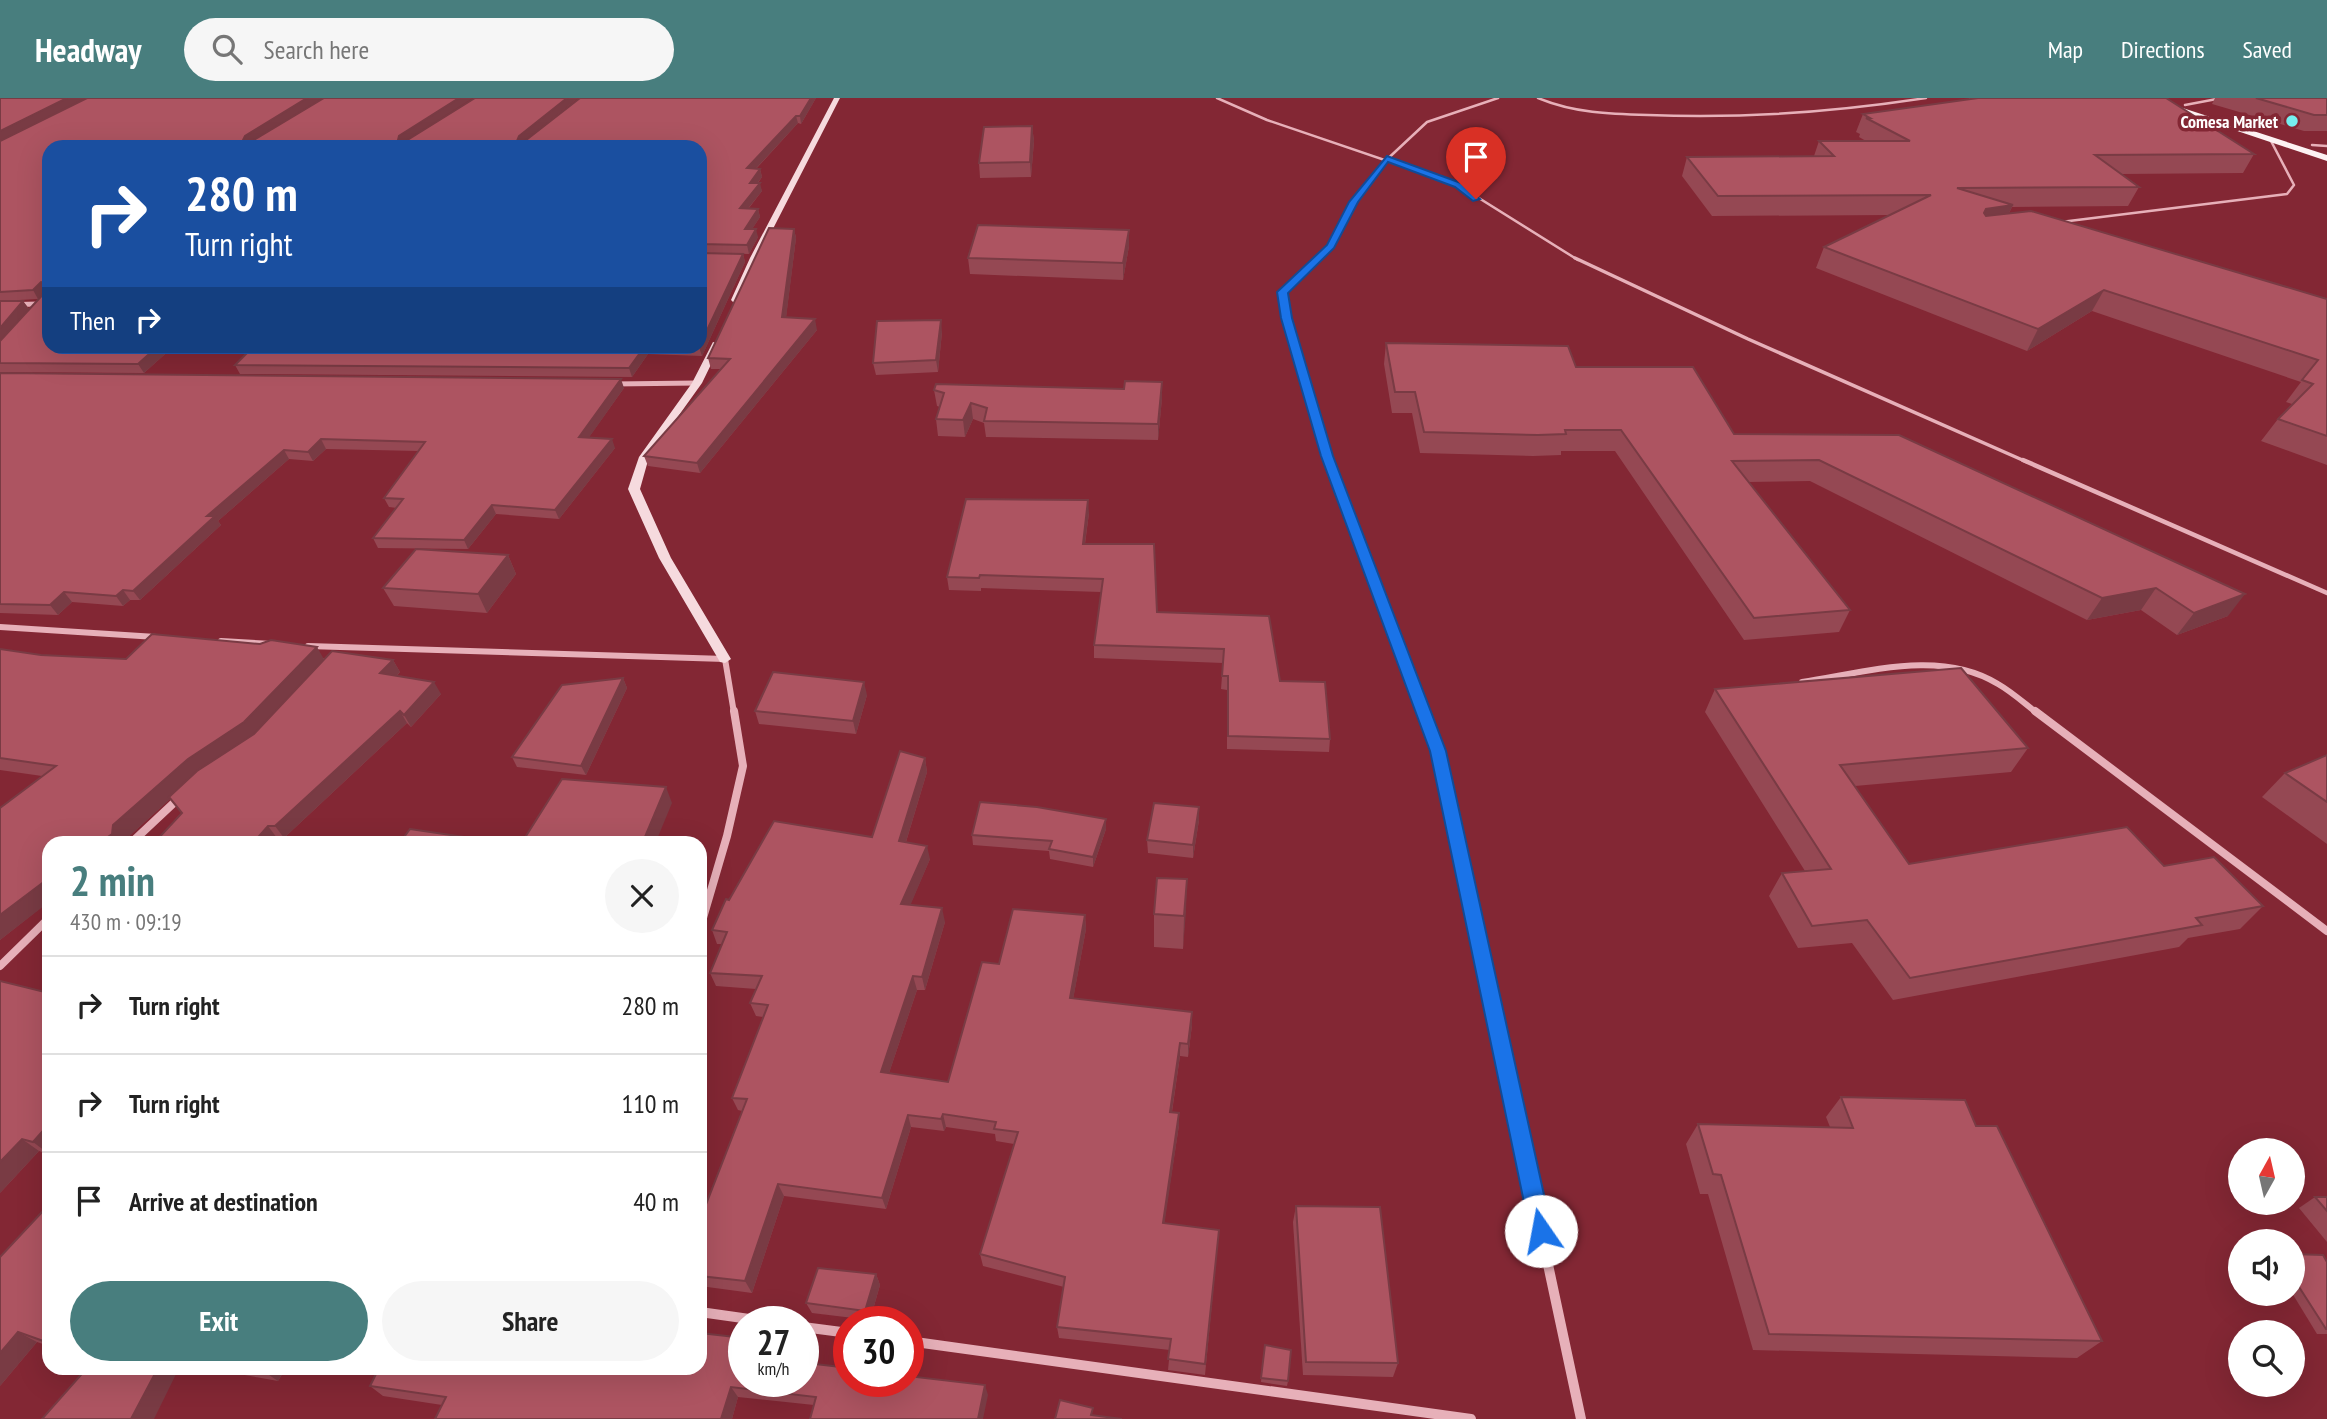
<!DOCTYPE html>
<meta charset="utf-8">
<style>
body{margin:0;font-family:"PT Sans Narrow",sans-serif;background:#f6f6f6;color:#222;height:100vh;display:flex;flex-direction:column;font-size:26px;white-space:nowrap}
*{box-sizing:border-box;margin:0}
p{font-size:23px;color:#767676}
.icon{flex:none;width:38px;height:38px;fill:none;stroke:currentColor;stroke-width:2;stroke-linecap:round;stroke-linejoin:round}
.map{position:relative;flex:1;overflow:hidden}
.sheet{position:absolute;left:42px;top:738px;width:665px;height:539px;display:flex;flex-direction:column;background:#fff;border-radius:21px;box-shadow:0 7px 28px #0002}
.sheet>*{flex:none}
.top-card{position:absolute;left:42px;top:42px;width:665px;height:214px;border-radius:21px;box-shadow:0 7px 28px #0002;background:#1a4fa0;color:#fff;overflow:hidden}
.needle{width:46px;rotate:8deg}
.controls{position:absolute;left:2228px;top:1040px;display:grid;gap:14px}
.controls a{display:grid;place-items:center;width:77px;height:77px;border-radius:50%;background:#fff;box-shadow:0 7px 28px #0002;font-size:35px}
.speed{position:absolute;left:728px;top:1208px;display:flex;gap:14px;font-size:35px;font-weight:700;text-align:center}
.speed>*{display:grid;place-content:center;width:91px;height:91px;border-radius:50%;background:#fff;box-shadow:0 7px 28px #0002;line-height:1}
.speed small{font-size:18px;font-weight:400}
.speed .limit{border:10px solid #d22;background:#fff;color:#111}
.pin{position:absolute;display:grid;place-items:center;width:60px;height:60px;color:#fff;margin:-72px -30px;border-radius:50% 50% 50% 0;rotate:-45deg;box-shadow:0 0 7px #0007}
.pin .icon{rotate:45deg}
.me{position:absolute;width:77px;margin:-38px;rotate:348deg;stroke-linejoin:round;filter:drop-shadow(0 0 5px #0008)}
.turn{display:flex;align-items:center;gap:24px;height:147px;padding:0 28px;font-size:32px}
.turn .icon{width:91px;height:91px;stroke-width:2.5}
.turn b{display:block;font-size:49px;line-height:60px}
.then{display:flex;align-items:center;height:66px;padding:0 28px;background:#0003;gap:14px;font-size:26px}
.round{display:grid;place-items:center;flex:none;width:74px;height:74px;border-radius:37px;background:#f6f6f6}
.head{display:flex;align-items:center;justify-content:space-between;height:119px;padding:0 28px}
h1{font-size:42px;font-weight:600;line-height:52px;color:#487e7e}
.cta{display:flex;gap:14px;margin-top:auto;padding:14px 28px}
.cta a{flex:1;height:80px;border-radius:42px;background:#487e7e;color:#fff;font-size:28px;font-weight:600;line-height:80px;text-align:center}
.cta a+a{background:#f6f6f6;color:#222}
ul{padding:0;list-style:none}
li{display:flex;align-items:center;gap:21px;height:98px;padding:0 28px;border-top:2px solid #e0e0e0}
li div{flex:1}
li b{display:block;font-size:26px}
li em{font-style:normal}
header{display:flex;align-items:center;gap:42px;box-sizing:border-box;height:98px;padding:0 35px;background:#487e7e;color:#fff}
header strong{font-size:33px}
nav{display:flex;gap:38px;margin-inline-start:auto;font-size:24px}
.search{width:490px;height:63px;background:#f6f6f6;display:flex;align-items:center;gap:18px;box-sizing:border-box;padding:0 24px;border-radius:38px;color:#767676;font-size:26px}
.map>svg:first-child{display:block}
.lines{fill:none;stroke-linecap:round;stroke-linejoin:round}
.lane-far2{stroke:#e7b0b9;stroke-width:2.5}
.lane-far1{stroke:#e7b0b9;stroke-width:3.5}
.lane{stroke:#e7b0b9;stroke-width:4.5}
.street-far3{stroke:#e7b0b9;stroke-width:5}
.street-far2{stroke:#e7b0b9;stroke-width:6}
.street-far1{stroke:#e7b0b9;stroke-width:8}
.street{stroke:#e7b0b9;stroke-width:10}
.secondary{fill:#f6dade;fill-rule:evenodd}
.primary{fill:#fdf2f3;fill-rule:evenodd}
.wall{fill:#954853}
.shaded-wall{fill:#793b44}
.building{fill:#ad5461;stroke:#793b44;stroke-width:2}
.route{fill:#1a73e8;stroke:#114b97;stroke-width:2}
.poi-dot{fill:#76eeef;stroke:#832734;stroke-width:2.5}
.labels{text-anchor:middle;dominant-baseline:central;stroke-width:7;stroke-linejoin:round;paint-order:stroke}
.far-poi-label{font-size:18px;font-weight:bold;fill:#fff;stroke:#832734;text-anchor:end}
</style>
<header>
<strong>Headway</strong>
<div class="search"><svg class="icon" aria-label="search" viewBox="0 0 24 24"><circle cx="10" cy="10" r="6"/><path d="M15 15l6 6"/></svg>Search here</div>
<nav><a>Map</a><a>Directions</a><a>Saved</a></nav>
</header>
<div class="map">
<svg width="2327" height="1321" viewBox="0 0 2327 1321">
<rect width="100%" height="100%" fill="#832734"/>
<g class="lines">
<!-- lane-far2 -->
<g class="lane-far2">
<path d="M1217 0 1267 22 1458 87 1578 162"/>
<path d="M1538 0C1574 15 1610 16 1648 17 1741 21 1834 14 1926 0"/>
<path d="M2185 7 2222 0"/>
<path d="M2312 47 2327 48"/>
<path d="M2061 124 2287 96 2294 87 2271 43"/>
<path d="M1316 162 1331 148 1354 104 1381 67 1427 24 1498 0"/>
</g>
<!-- lane-far1 -->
<g class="lane-far1">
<path d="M1575 160 1748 241 2027 364"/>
<path d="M1283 194 1318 160"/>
</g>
<!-- lane -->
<path class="lane" d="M2023 362 2327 495"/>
<!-- street-far3 -->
<g class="street-far3">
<path d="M1283 194 1286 220 1329 364"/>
<path d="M0 207 38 206"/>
<path d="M613 286 697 285"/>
</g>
<!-- street-far2 -->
<g class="street-far2">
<path d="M1328 362 1424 615"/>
<path d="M0 529 156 539"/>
<path d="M221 543 272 546"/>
<path d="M308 548 725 561 734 615"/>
<path d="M1802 584C1864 575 1940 550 1998 586 2012 594 2024 605 2037 615"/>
</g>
<!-- street-far1 -->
<g class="street-far1">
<path d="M1423 613 1438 653 1497 929"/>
<path d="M2035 613 2327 833"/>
<path d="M130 746 178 701"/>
<path d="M700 830 727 738 743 668 734 613"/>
<path d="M0 868 49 820"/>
</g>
<!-- street -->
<g class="street">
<path d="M1497 928 1581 1321"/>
<path d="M700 1214 764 1223"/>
<path d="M803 1229 849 1235"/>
<path d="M908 1243 1471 1321"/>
</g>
<!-- secondary -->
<g class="secondary">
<path d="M834 0H840L758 160 741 202 733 204 731 202 750 160Z"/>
<path d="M713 244 721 246 702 285 649 359 640 391 671 460 731 561 725 565 720 564 659 460 628 391 639 359 692 285Z"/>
</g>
<!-- primary -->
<path class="primary" d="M2139 0H2152L2327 57V63Z"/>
</g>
<!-- wall -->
<g class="wall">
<path d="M0 0 289 21 423 32 578 0 521 46 816 0 801 26 798 25 756 71H760L762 79 758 85 762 93 749 110 758 111 760 119 752 131 758 139 749 156 700 155V49H49V248H174L144 275 0 274V203H23L29 211 38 201 0 203Z"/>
<path d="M1969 0H2166L2254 56 2243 75 2121 76 2139 89 2128 108 2012 109 2009 115 2327 201V367L2261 343 2278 321 2292 306 2286 304 2301 284 2092 213 2027 253 1816 170 1824 149 1890 117 1712 118 1682 78 1687 59 1814 58 1819 43H1866L1859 39 1860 36 1856 34 1863 16 1969 1Z"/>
<path d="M2215 0H2327V33H2304L2212 6Z"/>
<path d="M1032 28 1034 43 1031 79 980 80 979 65Z"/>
<path d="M794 131 796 140 786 219 817 232 700 375 648 368 644 358 721 271H711L708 260Z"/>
<path d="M1129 132V148L1123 182 970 176 968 160Z"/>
<path d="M743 156 745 164 702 258 648 256 632 279 240 276 235 267 254 248H700Z"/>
<path d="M942 234 938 274 876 277 873 265Z"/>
<path d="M1386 245 1576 269 1734 336 1899 337 2228 518 2177 537 2141 512 2087 522 1810 383 1748 384 1850 512 1839 534 1744 542 1615 353H1561V357L1533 358 1420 355 1412 315H1392L1384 266Z"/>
<path d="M0 275 624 290 589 339 615 350 559 421 496 416 468 451 378 450 373 440 397 410 389 409 384 400 418 353 326 351 313 363 289 361 218 423 221 427 140 502H130L123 508 72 504 58 517 0 515Z"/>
<path d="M1162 284V300L1158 342 986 339 984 325 973 321 965 339 938 338 936 321 940 309 937 308 934 292 1124 291Z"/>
<path d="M1089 415 1085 446 1157 514 1280 583 1330 641 1329 654 1227 651V592L1221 591 1223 565 1094 560V547L1101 494 981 490V493L949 492 947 479Z"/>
<path d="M508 457 516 476 487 515 394 508 383 490Z"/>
<path d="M0 551 41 557 126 561 324 560 393 562 400 574 397 578 441 596 411 629 407 625 284 740H277L182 715 170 701 126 741 125 746H49L38 812 0 842V710L42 678 0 672Z"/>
<path d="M623 580 627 590 586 677 517 669 512 659Z"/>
<path d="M1715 591 2028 650 2011 674 1855 688 1909 766 2164 768 2263 808 2240 831 2188 840 2179 849 1893 902 1852 845 1798 850 1769 798 1782 775 1805 773 1705 614Z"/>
<path d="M867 597 856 636 759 626 755 613Z"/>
<path d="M2327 657V746L2262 699 2285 675Z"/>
<path d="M925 660 927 674 906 744 930 761 910 807 945 824 925 892H917L889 975 948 984 999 866 1085 817 1086 831 1073 901 1192 927 1188 959 1180 958 1172 1014 1179 1015V1027L1164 1125 1219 1132 1205 1277 1168 1272 1170 1252 1059 1240 1057 1229 1064 1189 983 1168 980 1156 1014 1046 996 1043 995 1036 946 1029 944 1033 911 1029 886 1111 784 1098 752 1195 700 1188V1122L742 1013 738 1012 732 1000 763 919 756 918 750 905 756 891 716 888 710 875 722 846H717L712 832 729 802 872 739Z"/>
<path d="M1199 722 1193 760 1148 755 1147 742Z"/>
<path d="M1106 731 1093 769 1050 761 1049 753 973 747 972 737Z"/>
<path d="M1187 781 1183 851 1154 849V816Z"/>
<path d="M49 895V1056L39 1053 0 1095Z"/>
<path d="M1841 999 1976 1028 2102 1243 2077 1260 1753 1252 1708 1096H1700L1686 1046 1698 1026 1830 1029 1826 1019Z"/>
<path d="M2315 1099H2327V1144L2299 1110Z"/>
<path d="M1296 1108 1398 1265 1393 1279 1303 1277 1293 1124Z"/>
<path d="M49 1113V1248L37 1244 0 1288Z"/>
<path d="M2292 1156 2327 1164V1236H2317L2292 1195Z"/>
<path d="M876 1176 880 1187 870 1222 812 1215 806 1205Z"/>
<path d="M811 1247 817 1257 814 1266 988 1297 814 1307 738 1299 732 1321H435L442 1307 383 1298 370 1288 582 1274Z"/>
<path d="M1265 1247 1288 1283 1287 1288 1261 1284Z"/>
<path d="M205 1270H286L278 1283Z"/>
</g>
<!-- shaded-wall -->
<g class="shaded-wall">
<path d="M67 0H86L0 43V33Z"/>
<path d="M307 0H323L249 45 247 49 243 42 245 38Z"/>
<path d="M459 0H473L403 45 401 49 398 42 399 38Z"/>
<path d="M567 0H578L521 46 517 43 519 38Z"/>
<path d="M811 0H816L801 26 800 18Z"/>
<path d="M796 18 798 25 749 78 747 70Z"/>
<path d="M1032 28 1034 43 1031 79 1030 64Z"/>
<path d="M760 71 762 79 752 92 750 85Z"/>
<path d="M760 85 762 93 742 118 740 110Z"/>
<path d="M2013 107 2003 127 1976 131 1986 111Z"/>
<path d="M758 111 760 119 747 139 745 131Z"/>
<path d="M756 131 758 139 749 156 747 147Z"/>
<path d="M794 131 796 140 785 229 782 219Z"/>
<path d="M1129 132V148L1123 182V165Z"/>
<path d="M743 156 745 164 702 258 699 249Z"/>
<path d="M41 184 47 192 38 201 33 192Z"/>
<path d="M2104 192 2092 213 2027 253 2038 231Z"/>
<path d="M23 203 29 211 0 246V230Z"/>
<path d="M815 221 817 232 700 375 697 365Z"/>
<path d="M941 222 942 234 938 274 936 262Z"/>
<path d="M158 248H174L144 275 138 266Z"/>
<path d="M645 248H646L648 256 632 279 629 270Z"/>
<path d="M621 281 624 290 583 348 579 339Z"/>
<path d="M1162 284V300L1158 342V326Z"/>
<path d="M971 305 973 321 965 339 963 322Z"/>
<path d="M321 341 326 351 313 363 308 354Z"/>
<path d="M612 341 615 350 559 421 555 412Z"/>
<path d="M284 352 289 361 218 423 221 427 140 502 133 493 207 418Z"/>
<path d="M1088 402 1089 415 1083 459V446Z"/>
<path d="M492 407 496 416 468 451 464 442Z"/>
<path d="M508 457 516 476 487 515 478 496Z"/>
<path d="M2156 490 2141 512 2087 522 2102 500Z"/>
<path d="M123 492 130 502 123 508 116 498Z"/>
<path d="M64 494 72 504 58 517 50 507Z"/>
<path d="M2245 496 2228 518 2177 537 2194 515Z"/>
<path d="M317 549 325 563 254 638 199 675 126 741 125 746H98L113 727Z"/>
<path d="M393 562 400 574 388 587 380 575Z"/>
<path d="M623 580 627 590 586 677 581 668Z"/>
<path d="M434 584 441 596 411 629 404 617Z"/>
<path d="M864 584 867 597 856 636 853 623Z"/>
<path d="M400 613 407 625 284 740 275 728Z"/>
<path d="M925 660 927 674 902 757 899 743Z"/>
<path d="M666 689 672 705 655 746H642Z"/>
<path d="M1199 709V722L1193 760V747Z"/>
<path d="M1106 721V731L1093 769V759Z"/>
<path d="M268 728 277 740 272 746H252Z"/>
<path d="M927 748 930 761 905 820 901 806Z"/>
<path d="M49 780V804L0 842V817Z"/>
<path d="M1187 781 1186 814 1183 851 1184 818Z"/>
<path d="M942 810 945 824 925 892 922 879Z"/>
<path d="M1085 817 1086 831 1071 913 1070 900Z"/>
<path d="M913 878 917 892 885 987 881 974Z"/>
<path d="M1192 914V927L1188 959V946Z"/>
<path d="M1180 945V958L1170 1026V1014Z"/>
<path d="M1179 1015V1027L1163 1136V1125Z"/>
<path d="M943 1016 946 1029 944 1033 941 1021Z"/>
<path d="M908 1017 911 1029 886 1111 882 1100Z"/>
<path d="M49 1026V1056L33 1044Z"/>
<path d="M22 1041 39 1053 0 1095V1064Z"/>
<path d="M778 1086 784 1098 752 1195 745 1183Z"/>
<path d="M876 1176 880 1187 870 1222 865 1213Z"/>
<path d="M18 1234 37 1244 0 1288V1255Z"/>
<path d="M811 1247 817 1257 812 1275 806 1265Z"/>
<path d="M158 1270H179L154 1321H131Z"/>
<path d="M265 1270H286L278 1283 263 1273Z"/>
<path d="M985 1287 988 1297 983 1321H978Z"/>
<path d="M731 1289 738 1299 732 1321H721Z"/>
</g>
<!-- building -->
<g class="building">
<path d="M0 0H67L0 33Z"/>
<path d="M87 0H307L245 38 243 42 247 46 324 0H459L399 38 398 42 401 46 475 0H567L519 38 517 43 521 46 580 0H811L800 18H796L747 70 760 71 750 85H760L740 110 758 111 745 131H756L747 147 700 146V49H49V248H158L138 266 0 265V243L47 192V185L41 184 33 192 0 194V43Z"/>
<path d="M1978 0H2166L2254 56 2095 57 2139 89 1957 90 2013 107 1986 111 1984 115 1986 118 2031 113 2327 201V338L2278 321 2313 286 2302 282 2318 262 2104 192 2038 231 1824 149 1931 97 1718 98 1687 59 1834 58 1819 43H1910L1866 20H1870L1863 16Z"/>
<path d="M2256 0H2327V17H2314Z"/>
<path d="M1032 28 1030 64 979 65 984 29Z"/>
<path d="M978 127 1129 132 1123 165 968 160Z"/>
<path d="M769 130 794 131 782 219 815 221 697 365 644 358 730 261 708 260Z"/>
<path d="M700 155 743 156 700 247Z"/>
<path d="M0 203H23L0 230Z"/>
<path d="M941 222 936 262 873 265 877 223Z"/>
<path d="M1386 245 1568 248 1576 269H1693L1734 336 1899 337 2245 496 2194 515 2156 490 2102 500 1819 362 1732 363 1850 512 1754 520 1621 332H1565L1566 336 1538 337 1424 334 1415 294H1395Z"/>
<path d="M254 248H645L629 270 235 267Z"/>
<path d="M0 275 621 281 579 339 612 341 555 412 492 407 464 442 373 440 403 401 384 400 425 344 321 341 308 354 284 352 207 418H215L133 493 123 492 116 498 64 494 50 507 0 506Z"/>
<path d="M1125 283 1162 284 1158 326 984 323 987 310 971 305 963 322 936 321 944 295 934 292 936 286 1124 291Z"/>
<path d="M966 401 1088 402 1083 446H1154L1157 514 1269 518 1280 583 1325 584 1330 641 1228 638V578H1222L1224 551 1094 547 1103 481 980 477 979 480 947 479Z"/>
<path d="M416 451 508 457 478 496 383 490Z"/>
<path d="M152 536 260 546 271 542 317 549 244 624 188 661 113 727 112 736 98 746H49V780L0 817V710L56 668 0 660V551L41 557 126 561Z"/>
<path d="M332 553 393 562 380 575 434 584 404 617 400 613 275 728H268L252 746H153L182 715 169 699 197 673 254 636Z"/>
<path d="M1961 570 2028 650 1840 667 1909 766 2127 729 2164 768 2214 759 2263 808 2196 820 2202 827 1910 880 1867 822 1812 828 1782 775 1831 771 1715 591Z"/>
<path d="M773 574 864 584 853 623 755 613Z"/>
<path d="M623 580 581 668 512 659 562 587Z"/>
<path d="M900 653 925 660 899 743 927 748 901 806 942 810 922 879 913 878 881 974 948 984 982 864 999 866 1013 811 1085 817 1070 900 1192 914 1188 946 1180 945 1170 1014 1179 1015 1163 1125 1219 1132 1205 1266 1168 1261 1171 1241 1057 1229 1065 1179 980 1156 1018 1034 994 1031 996 1024 943 1016 941 1021 908 1017 882 1100 778 1086 745 1183 700 1178V1122L747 1001 732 1000 768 907 750 905 762 878 710 875 727 834 712 832 726 801 729 802 774 723 872 739Z"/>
<path d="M2327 657V704L2285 675Z"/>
<path d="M562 681 666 689 642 746H521Z"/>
<path d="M980 704 1037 709 1106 721 1093 759 1049 751 1052 743 972 737Z"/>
<path d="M1154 705 1199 709 1193 747 1147 742Z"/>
<path d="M410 731 511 746H399Z"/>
<path d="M1157 780 1187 781 1184 818 1154 816Z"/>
<path d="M0 883 49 895V1026L33 1044 22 1041 0 1064Z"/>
<path d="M1841 999 1965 1002 1976 1028H1997L2102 1243 1769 1236 1721 1077 1713 1076 1698 1026 1853 1030Z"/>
<path d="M2315 1099H2327V1113Z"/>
<path d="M1296 1108 1380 1109 1398 1265 1306 1264Z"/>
<path d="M43 1113 48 1115 49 1113V1245L18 1234 0 1255V1159Z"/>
<path d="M2292 1156 2323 1157 2327 1164V1231H2326L2292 1178Z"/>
<path d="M818 1170 876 1176 865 1213 806 1205Z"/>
<path d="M700 1235 744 1240V1283H803V1246L811 1247 806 1265 849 1270V1283H908V1278L985 1287 978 1321H810L816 1299 731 1289 721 1321H435L446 1299 370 1288 379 1270H560L582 1274 583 1270H700Z"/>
<path d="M1265 1247 1291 1252 1288 1283 1261 1280Z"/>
<path d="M87 1270H158L131 1321H42Z"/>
<path d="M247 1270H265L263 1273Z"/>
<path d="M1060 1302 1093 1310 1091 1317 1122 1321H1055Z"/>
</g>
<!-- route -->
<path class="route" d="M1387 58 1461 85 1480 101 1473 103 1455 89 1388 64 1358 104 1334 150 1288 195 1292 220 1333 358 1446 653 1552 1133 1549 1140 1541 1143 1534 1140 1530 1133 1430 653 1321 358 1281 220 1277 194 1327 147 1349 104Z"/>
<!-- markers -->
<circle class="poi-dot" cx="2292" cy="23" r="7"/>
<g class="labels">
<!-- far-poi labels -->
<g class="far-poi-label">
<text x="2278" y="23">Comesa Market</text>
</g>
</g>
</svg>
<div class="controls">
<a><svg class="needle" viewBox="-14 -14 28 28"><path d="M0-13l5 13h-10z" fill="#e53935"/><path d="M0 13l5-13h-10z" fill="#767676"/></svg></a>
<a><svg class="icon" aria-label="sound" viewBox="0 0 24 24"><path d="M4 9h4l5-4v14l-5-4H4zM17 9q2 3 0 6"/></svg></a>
<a><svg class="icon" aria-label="search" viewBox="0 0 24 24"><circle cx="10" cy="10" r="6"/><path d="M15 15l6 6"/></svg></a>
</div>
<div class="speed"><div>27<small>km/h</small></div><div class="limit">30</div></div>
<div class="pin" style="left:1476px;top:101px;background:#d93025"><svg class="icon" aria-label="arrive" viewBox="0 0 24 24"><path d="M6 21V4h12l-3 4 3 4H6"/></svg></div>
<svg class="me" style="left:1541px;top:1133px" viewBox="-20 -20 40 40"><circle r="19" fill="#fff"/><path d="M0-13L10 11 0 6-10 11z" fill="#1a73e8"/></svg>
<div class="top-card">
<div class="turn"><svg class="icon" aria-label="right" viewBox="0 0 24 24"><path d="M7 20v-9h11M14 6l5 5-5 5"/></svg><div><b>280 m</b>Turn right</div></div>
<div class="then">Then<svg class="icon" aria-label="right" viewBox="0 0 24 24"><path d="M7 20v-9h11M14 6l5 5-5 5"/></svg></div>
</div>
<section class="sheet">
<div class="head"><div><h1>2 min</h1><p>430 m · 09:19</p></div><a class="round"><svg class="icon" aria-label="close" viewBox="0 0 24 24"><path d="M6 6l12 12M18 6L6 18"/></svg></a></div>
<ul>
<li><svg class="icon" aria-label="right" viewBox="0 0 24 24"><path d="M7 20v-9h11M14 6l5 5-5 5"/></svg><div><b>Turn right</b></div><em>280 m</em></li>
<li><svg class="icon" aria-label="right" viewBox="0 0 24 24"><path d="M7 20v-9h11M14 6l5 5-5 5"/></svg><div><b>Turn right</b></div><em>110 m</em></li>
<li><svg class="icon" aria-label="arrive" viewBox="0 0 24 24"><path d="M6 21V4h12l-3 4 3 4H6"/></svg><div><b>Arrive at destination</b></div><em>40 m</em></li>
</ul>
<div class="cta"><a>Exit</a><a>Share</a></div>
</section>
</div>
